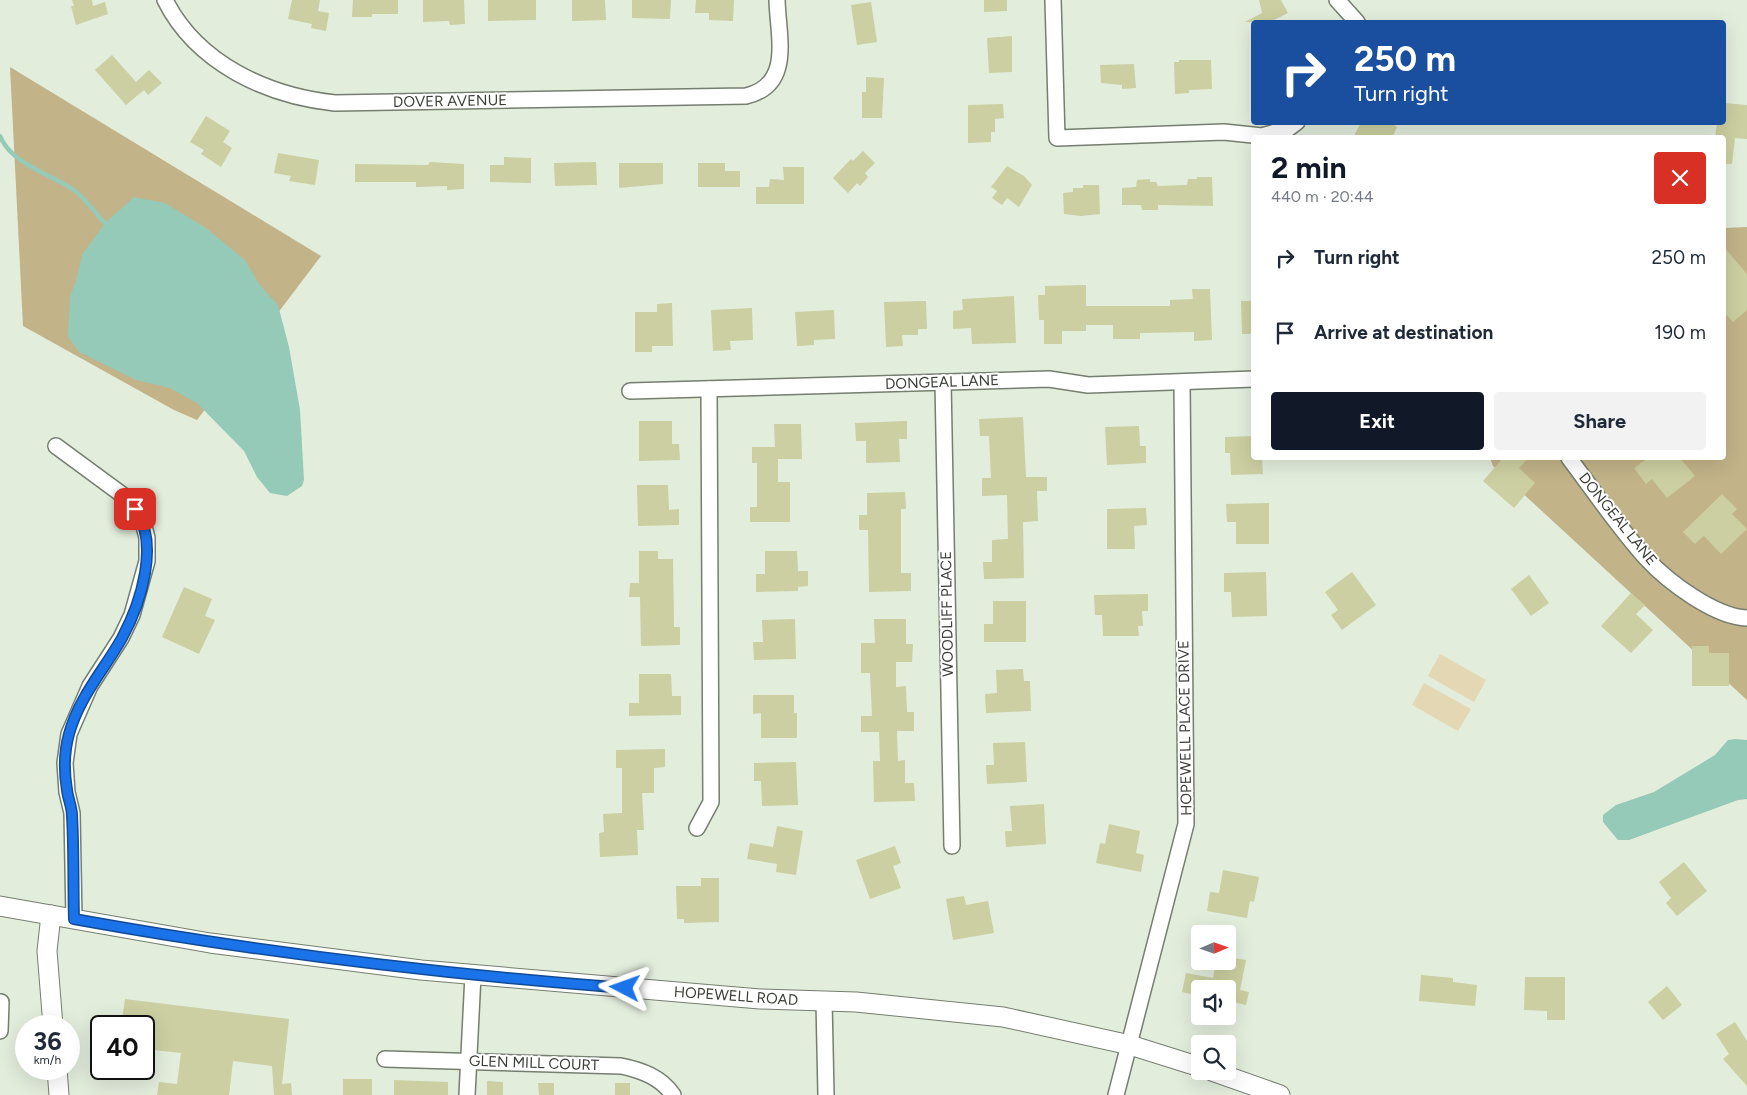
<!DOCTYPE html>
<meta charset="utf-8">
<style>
body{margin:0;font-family:Figtree,sans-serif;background:#f2f2f3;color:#1f2937;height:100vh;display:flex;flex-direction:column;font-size:19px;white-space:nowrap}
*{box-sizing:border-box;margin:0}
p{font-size:16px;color:#747a83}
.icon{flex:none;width:28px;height:28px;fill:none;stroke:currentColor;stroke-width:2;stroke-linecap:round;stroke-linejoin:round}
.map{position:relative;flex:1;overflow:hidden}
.drawer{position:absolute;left:1251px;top:135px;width:475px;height:325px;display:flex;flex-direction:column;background:#fff;border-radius:5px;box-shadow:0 5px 20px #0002}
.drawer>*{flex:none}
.guide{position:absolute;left:1251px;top:20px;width:475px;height:105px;border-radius:5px;box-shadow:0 5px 20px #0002;background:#1a4fa0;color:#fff;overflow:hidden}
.needle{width:32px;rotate:88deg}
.buttons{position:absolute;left:1191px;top:925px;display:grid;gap:10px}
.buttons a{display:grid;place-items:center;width:45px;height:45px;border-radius:5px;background:#fff;box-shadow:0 5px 20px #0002;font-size:25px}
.speed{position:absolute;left:15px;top:1015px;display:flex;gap:10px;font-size:25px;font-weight:700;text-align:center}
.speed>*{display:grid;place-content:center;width:65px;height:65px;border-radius:50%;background:#fff;box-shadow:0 5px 20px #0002;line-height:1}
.speed small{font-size:12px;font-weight:400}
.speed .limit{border:2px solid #111;border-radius:8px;background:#fff;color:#111}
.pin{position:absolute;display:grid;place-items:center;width:42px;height:42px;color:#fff;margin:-21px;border-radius:10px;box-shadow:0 2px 8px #0006}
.me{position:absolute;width:55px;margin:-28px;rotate:274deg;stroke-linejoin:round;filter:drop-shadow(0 0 4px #0008)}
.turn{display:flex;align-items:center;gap:18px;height:105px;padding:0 20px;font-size:22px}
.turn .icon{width:65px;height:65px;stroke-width:2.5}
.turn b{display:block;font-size:35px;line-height:42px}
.round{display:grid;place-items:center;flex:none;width:52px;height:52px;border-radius:5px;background:#f2f2f3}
.summary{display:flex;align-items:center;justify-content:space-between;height:85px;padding:0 20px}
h1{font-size:30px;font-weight:700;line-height:38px;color:#111827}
.action{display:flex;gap:10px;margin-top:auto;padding:10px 20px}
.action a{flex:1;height:58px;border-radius:5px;background:#111827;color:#fff;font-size:20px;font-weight:700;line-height:58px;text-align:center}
.action a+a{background:#f2f2f3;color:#1f2937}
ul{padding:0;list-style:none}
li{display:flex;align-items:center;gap:15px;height:75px;padding:0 20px}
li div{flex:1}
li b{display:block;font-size:19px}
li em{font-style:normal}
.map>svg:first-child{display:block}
.green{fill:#e3d7b4}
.forest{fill:#c2b388}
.water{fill:#95c9b8}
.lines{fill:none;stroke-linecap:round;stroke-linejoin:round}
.stream{stroke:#95c9b8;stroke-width:4.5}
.building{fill:#cbcfa1}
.minor-casing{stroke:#757e6f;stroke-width:18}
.tertiary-casing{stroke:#757e6f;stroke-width:21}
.minor{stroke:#fff;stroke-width:15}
.tertiary{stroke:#fff;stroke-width:19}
.route-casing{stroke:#114b97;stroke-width:12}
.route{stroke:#1a73e8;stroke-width:9}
.labels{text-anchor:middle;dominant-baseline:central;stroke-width:4;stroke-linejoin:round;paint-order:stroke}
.street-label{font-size:15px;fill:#3a3e37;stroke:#fff}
</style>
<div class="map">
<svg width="1747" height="1095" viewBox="0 0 1747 1095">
<rect width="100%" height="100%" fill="#e3eddc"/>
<!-- green -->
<g class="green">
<path d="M1440 654 1486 680 1474 702 1428 676Z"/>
<path d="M1424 683 1471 709 1458 731 1412 705Z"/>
</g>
<!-- forest -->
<g class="forest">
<path d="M10 67 321 256 197 420 174 410 23 326Z"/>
<path d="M1747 227V700L1493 466 1490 458H1724V228Z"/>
</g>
<!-- water -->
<g class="water">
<path d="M134 197 165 203 206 228 245 260 259 284 278 305 289 347 300 410 304 480 302 486 287 496 270 493 257 477 244 451 197 403 170 388 136 380 79 352 68 337 70 295 75 284 82 255 105 223Z"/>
<path d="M1735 739 1747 740V799L1738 800 1629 840H1618L1603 822V815L1616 805 1654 792 1715 755 1728 740Z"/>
</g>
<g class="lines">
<!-- stream -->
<path class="stream" d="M0 136C11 164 51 174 74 190 85 198 95 213 105 223"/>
</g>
<!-- building -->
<g class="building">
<path d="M72 0H92L93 6 105 2 108 14 76 25 71 6H74Z"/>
<path d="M292 0H320L318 11 329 13 326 31 311 28 312 24 288 19Z"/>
<path d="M353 0H398V14H372V17H352Z"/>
<path d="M423 0H464L465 24 450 25 449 21 423 22Z"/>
<path d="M488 0H536V20L488 21Z"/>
<path d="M572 0H605L606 20 572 21Z"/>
<path d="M632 0H671L670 19 632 18Z"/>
<path d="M696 0H734L733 21 709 20V13H695Z"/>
<path d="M984 0H1007V11L984 12Z"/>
<path d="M1259 0H1281L1288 13 1270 22H1245L1262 13Z"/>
<path d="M871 2 877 42 857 45 851 5Z"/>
<path d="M1012 36V72L989 73 987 38Z"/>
<path d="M112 55 136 82 149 70 162 83 148 95 144 90 126 105 95 70Z"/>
<path d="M1179 60H1211L1212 89 1189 90V93L1175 94 1174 62H1179Z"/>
<path d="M1134 64 1136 88 1122 89V85L1101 83 1100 65Z"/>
<path d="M866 77 884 78 882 118H862V92H866Z"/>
<path d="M1724 103 1747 105V139L1735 138 1732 164H1724V138H1715L1717 122H1724Z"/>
<path d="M1003 104 1004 118 995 119V132H991V142L968 143V105Z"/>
<path d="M206 116 230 131 223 142 232 148 221 167 201 154 204 150 190 142Z"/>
<path d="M1361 122H1390L1397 127 1392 138H1353Z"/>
<path d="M863 151 875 163 865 173 868 177 860 186 857 183 848 193 833 178 851 159 853 161Z"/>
<path d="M278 153 319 160 315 185 289 181 291 176 274 173Z"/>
<path d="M504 157 531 158V183L490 182V165H504Z"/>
<path d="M430 162 464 164V189L447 190V186L416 187V182H355V164L428 165Z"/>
<path d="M596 162 597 185 555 186 554 163Z"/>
<path d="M619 163H663V184L619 188Z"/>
<path d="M698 163H725V171H740V187H698Z"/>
<path d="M1007 166 1024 176 1032 185 1019 207 1007 198 1002 205 992 198 997 191 991 187Z"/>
<path d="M783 167H804V204H756V187H769L770 179 784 180Z"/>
<path d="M1197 177H1212L1213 206 1158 205V210H1142L1141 205H1122V188L1136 187 1137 180 1150 179V182H1156L1158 186 1187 185 1188 179H1197Z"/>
<path d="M1083 185H1099L1100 214 1081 216 1064 214 1063 193 1073 192V188H1083Z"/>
<path d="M1724 247 1747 274V310L1733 322 1724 312Z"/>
<path d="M1086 285V306H1170V300L1193 299 1192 289H1210L1212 340 1194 341V332L1140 333V339H1113V325H1086V331H1062V344H1044V320H1039L1038 295H1045V286Z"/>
<path d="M1014 296 1016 343 972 344 971 328 953 329V311L963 310 962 299Z"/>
<path d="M926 301 927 329H918V335H902L903 346 886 347 884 302Z"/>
<path d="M1241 301H1254V334H1242Z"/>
<path d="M672 303 673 346H652V352H635V312H657V304Z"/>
<path d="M752 308 753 340 730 341 731 350 713 351 711 310Z"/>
<path d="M834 310 835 339 814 340V345L797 346 795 312Z"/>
<path d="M1023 417 1026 477H1047V491H1037L1038 521 1023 522 1024 578 984 579 983 562H992V540L1008 539 1007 495 982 496V478H991L989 436H980L979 419Z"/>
<path d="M639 421H672V444H679L680 460 639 461Z"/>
<path d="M907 421V439H899L900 462 866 463V441H856L855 423Z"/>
<path d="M774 424H801L802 459H778V482H790V522H750V507H757V463H752V447H775Z"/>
<path d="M1139 426 1140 446H1146V463L1107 465 1105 427Z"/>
<path d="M1254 436V458H1262L1263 474 1231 475 1230 453H1225V437Z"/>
<path d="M1503 458H1528L1519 468 1535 483 1514 508 1483 481Z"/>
<path d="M1648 458H1680L1695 476 1667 498 1652 479 1646 484 1634 468Z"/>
<path d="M637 485H668L669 510 679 509V525L638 526Z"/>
<path d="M905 492 906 509H901V573H911V591L869 592 868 530H859V515H867V493Z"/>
<path d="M1722 494 1737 509 1732 514 1747 529 1721 554 1704 536 1695 544 1683 532Z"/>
<path d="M1269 503V544H1236V522H1227L1226 504Z"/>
<path d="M1146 508 1147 525 1134 526 1135 549H1107V509Z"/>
<path d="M639 551H658V559H673L674 627H680V645L641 646 640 597H629L630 583H639Z"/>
<path d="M765 551H797L798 571H808V586L798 587V591L756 592V574H765Z"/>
<path d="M1266 572 1267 616 1232 617 1231 592H1224V573Z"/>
<path d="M1352 572 1376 605 1342 630 1331 615 1338 610 1325 592Z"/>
<path d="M1529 575 1549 603 1531 616 1511 589Z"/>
<path d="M184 587 212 599 205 616 215 620 199 654 162 637Z"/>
<path d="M1631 593 1645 605 1636 614 1653 630 1631 653 1601 626Z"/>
<path d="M1148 594V611H1142L1143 626H1138L1139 636H1103L1102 615H1095L1094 595Z"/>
<path d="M993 601H1026V642H984V624H993Z"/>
<path d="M795 619 796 659 754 660 753 642H763L762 620Z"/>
<path d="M874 619H906V644H913L912 662H896V687L906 686 907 712H914V731H897L898 761 905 760V783H914L915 801 874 802 873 761H880L879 732H861V716H872L870 673H861V643H875Z"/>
<path d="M1692 646H1709V653H1729V686H1692Z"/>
<path d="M1023 669 1024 681H1030L1031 711 986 713 985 694 997 693 996 670Z"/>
<path d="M639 674H671L672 696H681V715L629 716V703H639Z"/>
<path d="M753 695H794V713H797V738H761V713L753 714Z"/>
<path d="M1025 742 1027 782 987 784 986 765H994L993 743Z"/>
<path d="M665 749V767L654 768V793H642L644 830H637L638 855 600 857 599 833 604 832 603 814 622 813V768H616V750Z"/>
<path d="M796 762 798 805 762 806 761 781H754V763Z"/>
<path d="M1044 804 1046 844 1006 847 1005 831H1012L1010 806Z"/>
<path d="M1109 824 1140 831 1136 853 1144 855 1141 872 1096 863 1100 843 1105 844Z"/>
<path d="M777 826 803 831 796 875 776 872 777 864 747 859 750 843 773 847Z"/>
<path d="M895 846 901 863 893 866 901 888 870 899 856 860Z"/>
<path d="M1684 862 1707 891 1677 916 1666 903 1671 898 1659 882Z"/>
<path d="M1223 870 1259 877 1254 902 1250 901 1247 918 1207 911 1210 892 1219 893Z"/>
<path d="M701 878H719V922L684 923V919H677L676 886H701Z"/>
<path d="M964 896 966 905 988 901 994 933 953 940 946 899Z"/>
<path d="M1228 957 1246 960 1240 990 1249 992 1246 1005 1228 1001V989H1200V996L1182 992 1186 973 1213 978 1216 961H1228Z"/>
<path d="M1421 975 1453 978V982L1477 985 1475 1006 1419 1001Z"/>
<path d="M1525 977H1565V1020H1547V1011L1524 1010Z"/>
<path d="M1667 986 1682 1005 1663 1020 1648 1002Z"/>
<path d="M125 999 289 1019 282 1084 291 1083 292 1095H274L272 1066 233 1061 229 1095H157L159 1082 177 1084 181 1053 144 1049V1026H121Z"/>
<path d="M1735 1022 1747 1041V1086L1723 1059 1729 1054 1716 1034Z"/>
<rect x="343" y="1079" width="29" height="16"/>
<path d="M394 1080 448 1082V1095H394Z"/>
<path d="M487 1081 503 1082V1095H487Z"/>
<path d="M538 1083H554V1095H539Z"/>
<rect x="615" y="1083" width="15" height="12"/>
</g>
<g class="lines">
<defs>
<g id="minor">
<path d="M165 0C197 64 268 96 335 103L746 96C793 85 778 37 777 0"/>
<path d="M1053 0 1057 138 1224 132 1262 136 1289 128 1297 122"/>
<path d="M1337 0 1357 22"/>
<path d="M943 382 952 846"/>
<path d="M630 391 1049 379 1088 385 1254 379"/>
<path d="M56 446 128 499 142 518 147 538V561L132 615 121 638 90 686 69 734 65 763 67 792 72 813 74 919"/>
<path d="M1569 458C1594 491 1618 527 1646 558 1668 582 1715 617 1747 618"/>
<path d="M697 828 711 802 709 389"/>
<path d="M824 1001 826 1095"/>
<path d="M0 1031 1 1002"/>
<path d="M385 1059 621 1066C641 1070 661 1077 673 1095"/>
<path d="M467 1095 473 975"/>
<path d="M1116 1095 1186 824 1182 382"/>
</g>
<g id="tertiary">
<path d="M0 906 210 943 421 970 760 999 856 1002 1003 1017 1130 1045 1200 1067"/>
<path d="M51 915 47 951 53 1026"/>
<path d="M57 1069 59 1095"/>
<path d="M1212 1071 1280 1095"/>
</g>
</defs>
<!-- minor casing -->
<use href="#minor" class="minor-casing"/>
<!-- tertiary casing -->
<use href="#tertiary" class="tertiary-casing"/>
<!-- minor -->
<use href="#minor" class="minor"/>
<!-- tertiary -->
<use href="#tertiary" class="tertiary"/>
</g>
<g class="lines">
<defs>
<path id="route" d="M135 509C160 543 141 603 122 638 104 670 79 697 69 734 64 752 64 772 67 790 68 799 72 807 72 816 74 850 73 885 74 919 256 952 440 974 625 988"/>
</defs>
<!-- route casing -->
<use href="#route" class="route-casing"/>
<!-- route -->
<use href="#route" class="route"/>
</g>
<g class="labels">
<!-- street labels -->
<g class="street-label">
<text transform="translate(450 101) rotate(-1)">DOVER AVENUE</text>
<text transform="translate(942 382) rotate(-2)">DONGEAL LANE</text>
<text transform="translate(1618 519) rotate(51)">DONGEAL LANE</text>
<text transform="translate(947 614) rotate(-91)">WOODLIFF PLACE</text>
<text transform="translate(1185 728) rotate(-91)">HOPEWELL PLACE DRIVE</text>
<text transform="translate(736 996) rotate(4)">HOPEWELL ROAD</text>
<text transform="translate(534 1063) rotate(2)">GLEN MILL COURT</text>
</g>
</g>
</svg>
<div class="buttons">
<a><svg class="needle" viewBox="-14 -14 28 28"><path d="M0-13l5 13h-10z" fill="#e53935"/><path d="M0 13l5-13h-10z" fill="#747a83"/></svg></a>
<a><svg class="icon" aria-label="sound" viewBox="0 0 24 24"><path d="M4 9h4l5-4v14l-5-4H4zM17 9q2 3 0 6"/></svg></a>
<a><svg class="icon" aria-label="search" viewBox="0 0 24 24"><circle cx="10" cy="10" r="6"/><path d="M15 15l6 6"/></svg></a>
</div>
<div class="speed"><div>36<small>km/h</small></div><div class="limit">40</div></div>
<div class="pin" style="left:135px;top:509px;background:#d93025"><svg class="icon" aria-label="arrive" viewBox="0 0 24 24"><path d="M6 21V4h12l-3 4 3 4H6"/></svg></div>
<svg class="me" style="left:625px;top:988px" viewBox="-20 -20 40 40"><path d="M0-17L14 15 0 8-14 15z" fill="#1a73e8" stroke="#fff" stroke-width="4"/></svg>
<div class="guide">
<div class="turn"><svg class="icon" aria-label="right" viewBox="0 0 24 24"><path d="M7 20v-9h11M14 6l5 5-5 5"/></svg><div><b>250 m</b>Turn right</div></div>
</div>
<section class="drawer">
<div class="summary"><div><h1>2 min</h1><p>440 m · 20:44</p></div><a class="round" style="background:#d93025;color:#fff"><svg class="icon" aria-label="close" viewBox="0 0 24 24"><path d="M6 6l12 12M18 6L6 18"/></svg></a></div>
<ul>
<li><svg class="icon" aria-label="right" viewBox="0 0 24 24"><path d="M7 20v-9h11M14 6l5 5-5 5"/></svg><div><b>Turn right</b></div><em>250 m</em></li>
<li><svg class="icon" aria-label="arrive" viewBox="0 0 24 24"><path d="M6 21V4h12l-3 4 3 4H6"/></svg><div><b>Arrive at destination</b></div><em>190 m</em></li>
</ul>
<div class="action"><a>Exit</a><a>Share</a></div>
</section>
</div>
